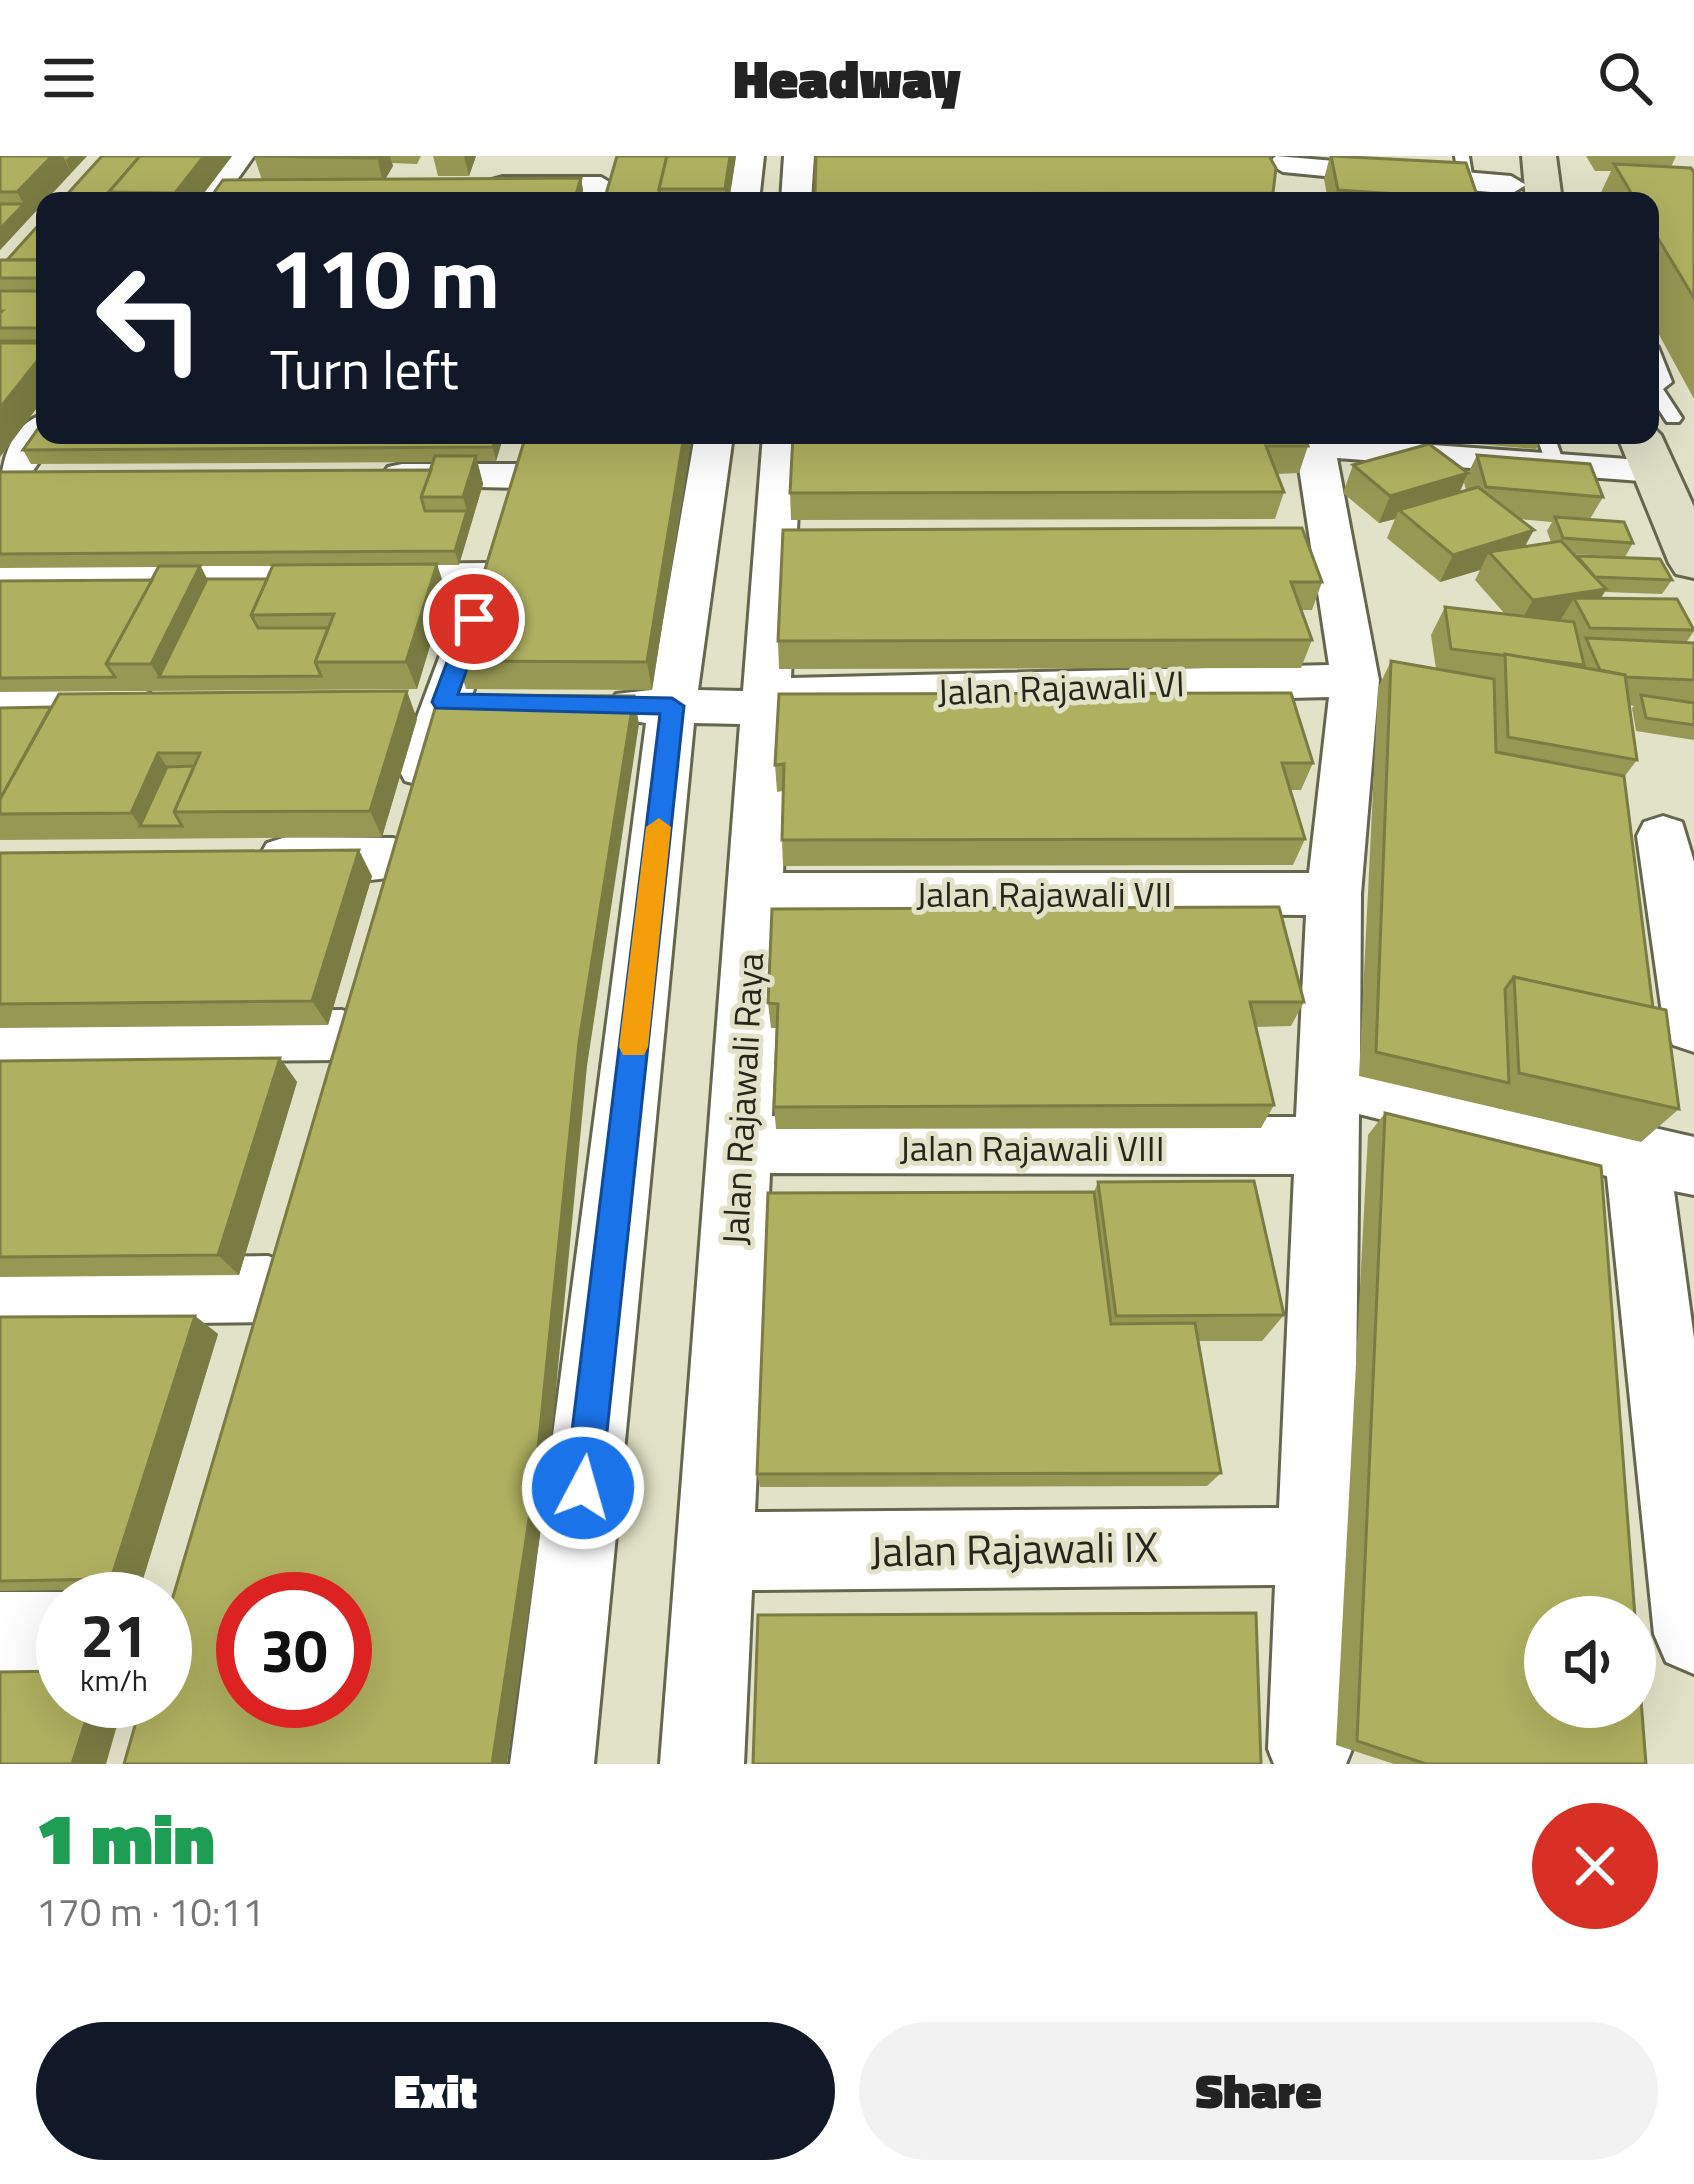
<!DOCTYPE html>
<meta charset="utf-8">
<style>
body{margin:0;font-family:"Titillium Web",sans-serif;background:#f2f2f2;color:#222;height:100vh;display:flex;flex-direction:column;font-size:45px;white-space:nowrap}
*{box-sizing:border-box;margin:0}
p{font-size:39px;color:#767676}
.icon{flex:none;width:66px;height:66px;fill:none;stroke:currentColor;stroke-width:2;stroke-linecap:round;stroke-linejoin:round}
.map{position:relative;height:1608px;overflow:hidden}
.panel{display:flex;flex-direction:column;background:#fff;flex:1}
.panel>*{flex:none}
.banner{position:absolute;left:36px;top:36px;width:1623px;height:252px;border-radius:24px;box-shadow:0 12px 48px #0002;background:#111827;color:#fff;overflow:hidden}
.tools{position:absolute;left:1524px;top:1440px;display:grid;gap:24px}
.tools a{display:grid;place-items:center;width:132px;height:132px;border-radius:50%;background:#fff;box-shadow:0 12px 48px #0002;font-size:60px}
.speed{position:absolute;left:36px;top:1416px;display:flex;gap:24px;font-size:60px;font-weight:700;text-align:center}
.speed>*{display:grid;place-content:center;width:156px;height:156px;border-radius:50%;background:#fff;box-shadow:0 12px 48px #0002;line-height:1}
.speed small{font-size:30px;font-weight:400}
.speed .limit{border:18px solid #d22;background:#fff;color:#111}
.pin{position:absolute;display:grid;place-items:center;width:102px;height:102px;color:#fff;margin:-51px;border:6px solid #fff;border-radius:50%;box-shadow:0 3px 12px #0007}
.me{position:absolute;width:132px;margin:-66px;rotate:6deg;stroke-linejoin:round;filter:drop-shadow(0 0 9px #0008)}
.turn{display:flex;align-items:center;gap:42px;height:252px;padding:0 36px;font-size:54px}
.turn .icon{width:156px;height:156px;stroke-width:2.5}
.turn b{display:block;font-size:84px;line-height:102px}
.round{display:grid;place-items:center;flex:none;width:126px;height:126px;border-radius:63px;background:#f2f2f2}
.head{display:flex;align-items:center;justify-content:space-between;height:204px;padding:0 36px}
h1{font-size:72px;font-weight:800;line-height:90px;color:#1e9e55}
.button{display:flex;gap:24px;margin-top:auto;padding:24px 36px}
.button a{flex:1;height:138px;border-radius:72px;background:#111827;color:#fff;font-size:48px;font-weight:800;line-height:138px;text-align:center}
.button a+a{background:#f2f2f2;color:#222}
header{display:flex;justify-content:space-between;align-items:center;height:156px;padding:0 36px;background:#fff;font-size:54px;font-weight:800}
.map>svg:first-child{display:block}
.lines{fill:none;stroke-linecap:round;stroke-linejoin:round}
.lane-casing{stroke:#65664e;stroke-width:6}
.street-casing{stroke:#65664e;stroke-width:6}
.secondary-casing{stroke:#65664e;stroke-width:6}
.lane{fill:#fff;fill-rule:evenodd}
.street{fill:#fff;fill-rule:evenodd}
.secondary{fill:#dfdfc7;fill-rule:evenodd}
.wall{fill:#979853;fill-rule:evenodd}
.shaded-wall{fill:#7b7c43}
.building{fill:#b0b160;stroke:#7b7c43;stroke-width:3;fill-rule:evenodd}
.route{fill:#1a73e8;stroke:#114b97;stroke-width:3}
.slow{fill:#f59e0b}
.labels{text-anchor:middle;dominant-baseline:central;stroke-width:10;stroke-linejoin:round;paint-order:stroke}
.street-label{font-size:36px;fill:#26261c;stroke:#e1e2c7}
.near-street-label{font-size:42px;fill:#26261c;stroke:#e1e2c7}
</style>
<header><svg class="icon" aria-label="menu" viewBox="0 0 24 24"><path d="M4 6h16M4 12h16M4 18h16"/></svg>Headway<svg class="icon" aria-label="search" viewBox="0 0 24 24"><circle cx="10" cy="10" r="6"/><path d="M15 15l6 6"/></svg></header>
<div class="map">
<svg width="1694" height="1608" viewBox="0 0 1694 1608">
<rect width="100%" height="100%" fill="#e1e2c7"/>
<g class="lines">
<defs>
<g id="lane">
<path d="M1455 0H1469L1476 45H1462Z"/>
<path d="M1650 186 1658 191 1672 226 1663 233 1682 262 1679 266H1667L1650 240 1653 224Z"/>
<path d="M1536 279H1554L1563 305 1561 309H1547Z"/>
</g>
<g id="street">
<path d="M224 0H254L222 45H192Z"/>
<path d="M734 0H764L759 45H729Z"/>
<path d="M784 0H814L811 45H781Z"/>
<path d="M1276 0 1511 20 1526 29 1511 38 1283 16 1268 7Z"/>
<path d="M503 21H601L616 30 601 39 492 36 488 30 492 24Z"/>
<path d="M45 258V279H58L14 342 0 345C0 312 7 268 45 258Z"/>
<path d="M695 279H733L698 534 743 535 763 279H801L791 522 1329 509 1294 279 1668 306 1674 314 1668 322 1654 326 1337 302 1379 524 1361 738 1360 905 1694 981V1039L1674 1035 1694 1183V1518L1666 1506 1654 1478 1607 1020 1359 958 1352 1593 1346 1608H1274L1268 1593 1275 1429 752 1434 744 1608H660L740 568 694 567 594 1608H510L646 567 616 562 609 550 616 538 651 534ZM1329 541 1309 717H783L790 555ZM806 757 1306 759 1296 961 772 960 781 759ZM770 1017 1294 1018 1279 1352 755 1356Z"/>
<path d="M402 308H517L531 311 537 320 531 329 517 332 388 329 382 320 388 311Z"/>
<path d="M489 407 504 411 511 421 500 432 505 439 448 612 441 625 423 630 405 625 398 612 464 435 0 439V411Z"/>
<path d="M132 532 149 536 156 548 149 560 132 564 0 565V533Z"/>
<path d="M1663 660 1682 666 1694 706V896L1673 889 1664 871 1637 680 1644 666Z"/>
<path d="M286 681 393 682 412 688 420 702 412 716C372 729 307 728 267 715L259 701 267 687Z"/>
<path d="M342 854 363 861 372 879 363 897 342 904 0 907V857Z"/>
<path d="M268 1100 292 1109 302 1133 292 1157 268 1166 0 1169V1103Z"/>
<path d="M0 1436H63L80 1443H63V1516H0Z"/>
</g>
<g id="secondary">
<path d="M1522 0H1556L1562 45H1526Z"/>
<path d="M1650 268 1661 279 1694 351V422L1676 418 1669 407 1617 279H1650Z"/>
</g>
</defs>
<!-- lane casing -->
<use href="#lane" class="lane-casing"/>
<!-- street casing -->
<use href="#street" class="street-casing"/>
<!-- secondary casing -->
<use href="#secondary" class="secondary-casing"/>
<!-- lane -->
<use href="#lane" class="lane"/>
<!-- street -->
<use href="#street" class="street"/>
<!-- secondary -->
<use href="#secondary" class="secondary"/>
</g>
<!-- wall -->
<g class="wall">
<path d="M0 0H87L0 94Z"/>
<path d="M102 0H232L198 45H61Z"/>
<path d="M254 0H421L417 8 392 7 393 10 385 23 581 22 583 35 262 24Z"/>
<path d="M433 0H476L469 20H438Z"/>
<path d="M617 0H736L729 45H604Z"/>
<path d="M816 0 1273 37 1271 45H815Z"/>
<path d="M1330 0H1360L1479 45H1328L1324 23Z"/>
<path d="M1586 0H1676L1671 11 1694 16V243L1650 162V45H1597L1611 15H1595Z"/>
<path d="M45 62V241L0 301V104H7Z"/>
<path d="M504 279 496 305H477L483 328 459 409H437L446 436 417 533 0 536V425L152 424 159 411 0 412V316L431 314 434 306 31 308 23 294ZM201 410H273L267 423H207Z"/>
<path d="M692 279 652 534 466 533 457 505Z"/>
<path d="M793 279 1308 290 1299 317 1277 318 1284 336 1275 363 791 364 790 337Z"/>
<path d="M1375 279H1543L1536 293Z"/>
<path d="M1477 299 1603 341 1590 363 1633 387 1625 401 1573 398 1576 401 1672 424 1662 438 1605 436 1601 442 1694 472V475L1686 487H1694V584L1636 575 1632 552 1634 550 1630 549 1637 604 1624 621 1653 852 1679 953 1641 986 1359 920 1378 532 1391 505 1436 513 1431 479 1445 451 1505 458 1475 424 1480 414 1440 426 1387 382 1395 363 1379 367 1343 337 1353 309 1468 317 1460 336 1466 334 1464 326ZM1520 363 1552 366 1547 375 1551 386 1525 390Z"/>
<path d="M783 374 1322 426 1312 454H1301L1312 484 1301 512 779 513 778 485Z"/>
<path d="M0 552 417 563 382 681 0 684Z"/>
<path d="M1313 607 1301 634H1290L1305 683 1293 709 783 710 782 684 783 635 777 636 775 609Z"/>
<path d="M0 697 372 720 328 869 0 872Z"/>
<path d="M1304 846 1291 870 1255 871 1274 949 1261 972 776 973 774 951 777 872H771L768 847Z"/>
<path d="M280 902 297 926 239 1119 0 1121V905Z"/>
<path d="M1385 957 1646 1608H1394L1336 1589 1368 979Z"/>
<path d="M1098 1026 1284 1159 1262 1185H1198L1221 1317 1207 1330 760 1331 757 1318 1094 1036Z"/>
<path d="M195 1160 218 1178 140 1433 0 1435V1161Z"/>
</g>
<!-- shaded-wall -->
<g class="shaded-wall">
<path d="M52 0H63L71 17 0 94V73L24 48 17 36Z"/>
<path d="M70 0H87L71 17 66 4Z"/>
<path d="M204 0H232L198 45H178L175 37Z"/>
<path d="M377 0H390L393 10 383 27Z"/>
<path d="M464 0H476L469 20Z"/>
<path d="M730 0H736L729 45H726L725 33Z"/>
<path d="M581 22 583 35 580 45H574Z"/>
<path d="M45 195V241L0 301V252Z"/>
<path d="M497 279H504L496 305 493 291Z"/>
<path d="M684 279H692L652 534 647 506Z"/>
<path d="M476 300 483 328 459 409 455 395 467 355 463 341Z"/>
<path d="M1468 317 1455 345 1399 354 1395 363 1379 367 1390 340Z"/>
<path d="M1534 374 1519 401 1489 396 1480 414 1440 426 1453 399Z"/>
<path d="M437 408 446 436 417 533 406 506Z"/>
<path d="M200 410 215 437 159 521 151 508Z"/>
<path d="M1606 433 1589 460 1574 442 1560 465 1517 472 1533 444Z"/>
<path d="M407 535 417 563 382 681 370 655Z"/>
<path d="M634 540 639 568 587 910 546 1337 507 1608H492L579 886Z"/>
<path d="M158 597 176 624 140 670 131 657Z"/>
<path d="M359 694 372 720 328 869 312 845Z"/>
<path d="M280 902 297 926 239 1119 218 1099Z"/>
<path d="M195 1160 218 1178 140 1433 111 1423Z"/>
<path d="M92 1545H124L106 1608H72Z"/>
</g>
<!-- building -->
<g class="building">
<path d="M0 0H52L17 36H0Z"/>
<path d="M102 0H140L109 36 112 45H61Z"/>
<path d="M140 0H204L175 37 109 36Z"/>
<path d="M254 0H377L376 2Z"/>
<path d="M617 0H667L659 33 660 45H604Z"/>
<path d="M667 0H730L725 33H659Z"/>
<path d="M816 0H1269L1276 12 1273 37 815 38Z"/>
<path d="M1331 0 1466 7 1479 45H1397L1396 38 1338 34Z"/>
<path d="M1614 8 1691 12 1694 16V142L1650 69V45H1636Z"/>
<path d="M581 22 574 45H208L223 24Z"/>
<path d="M0 48H24L0 73Z"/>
<path d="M45 62V104H7Z"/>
<rect x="0" y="104" width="45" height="18"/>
<path d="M0 135H45V172H0V157L2 155H0Z"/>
<rect x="0" y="185" width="45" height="2"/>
<path d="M0 187H45V195L0 252Z"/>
<path d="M45 263V279H497L493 291 23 294Z"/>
<path d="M526 279H684L647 506 457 505Z"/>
<path d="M793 279H1303L1308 290H1266L1284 336 790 337Z"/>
<path d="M1429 288 1468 317 1390 340 1353 309Z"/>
<path d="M1477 299 1590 308 1603 341 1486 331Z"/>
<path d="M435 300H476L463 341H421Z"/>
<path d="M431 314 421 341 425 355H467L455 395 0 398V316Z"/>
<path d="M1478 331 1534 374 1453 399 1399 354Z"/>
<path d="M1555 361 1624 366 1633 387 1563 382Z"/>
<path d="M1302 372 1322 426H1291L1312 484 778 485 783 374Z"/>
<path d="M1561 385 1606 433 1533 444 1489 396Z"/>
<path d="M1577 400 1660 403 1672 424 1595 421Z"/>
<path d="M437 408 406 506H315L334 458 251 459 273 409Z"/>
<path d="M159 410H200L151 508H106Z"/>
<path d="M207 423H267L251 459 258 472H328L315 506 321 520 159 521Z"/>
<path d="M152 424 106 508 115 521 0 522V425Z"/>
<path d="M1574 442 1677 443 1694 474 1590 472Z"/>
<path d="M1445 451 1574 466 1584 509 1451 493Z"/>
<path d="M1586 482 1694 487V524L1625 521V519L1600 514Z"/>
<path d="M1505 498 1625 519 1637 604 1508 581Z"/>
<path d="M1391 505 1494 523 1496 596 1624 620 1653 852 1514 821 1505 833 1509 927 1376 896Z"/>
<path d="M407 535 370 655 174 656 200 597H158L131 657 0 658V643L59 538Z"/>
<path d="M1291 537 1313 607H1282L1305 683 782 684 784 608 775 609 779 538Z"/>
<path d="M439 539 634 540 579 886 535 1324 492 1608H124L142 1545H165V1468ZM243 1443H345V1545H243Z"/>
<path d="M1641 539 1694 547V569L1646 562Z"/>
<path d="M51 551 0 643V552Z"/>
<path d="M194 610 174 656 182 670H140L167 611Z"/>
<path d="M359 694 312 845 0 848V697Z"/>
<path d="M1279 751 1304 846H1250L1274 949 774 951 778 848 768 847 772 753Z"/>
<path d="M1514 821 1666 854 1679 953 1519 917Z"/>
<path d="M280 902 218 1099 0 1101V905Z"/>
<path d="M1385 957 1601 1010 1635 1461H1545V1551H1635V1466L1646 1608H1426L1357 1585Z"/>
<path d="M1254 1025 1284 1159 1116 1160 1098 1026Z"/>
<path d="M1094 1036 1111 1168 1195 1167 1221 1317 757 1318 768 1037Z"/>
<path d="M195 1160 111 1423 0 1425V1161Z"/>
<path d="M1256 1457 1261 1608H753L758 1459Z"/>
<path d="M63 1515V1545H92L72 1608H0V1516Z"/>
</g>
<!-- route -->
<path class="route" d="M474 456 485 463 458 538 672 542 684 550 601 1332 596 1345 583 1350 570 1345 565 1332 660 558 436 552 432 546 463 463Z"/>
<!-- slow -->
<path class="slow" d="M659 662 671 671 648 891 644 899H623L619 891 646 671Z"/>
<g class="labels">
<!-- street labels -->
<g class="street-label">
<text transform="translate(1061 531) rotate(-2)">Jalan Rajawali VI</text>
<text x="1044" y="737">Jalan Rajawali VII</text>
<text transform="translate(742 943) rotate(-87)">Jalan Rajawali Raya</text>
<text x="1032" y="991">Jalan Rajawali VIII</text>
</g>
<!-- near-street labels -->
<g class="near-street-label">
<text transform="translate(1014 1392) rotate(-1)">Jalan Rajawali IX</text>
</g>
</g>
</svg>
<div class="tools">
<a><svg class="icon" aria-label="sound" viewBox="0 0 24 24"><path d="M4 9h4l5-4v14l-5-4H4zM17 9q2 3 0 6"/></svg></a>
</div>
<div class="speed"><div>21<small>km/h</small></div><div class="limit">30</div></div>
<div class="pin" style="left:474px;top:463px;background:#d93025"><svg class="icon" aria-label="arrive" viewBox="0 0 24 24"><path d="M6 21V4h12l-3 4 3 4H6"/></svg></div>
<svg class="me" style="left:583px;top:1332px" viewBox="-20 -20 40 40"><circle r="17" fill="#1a73e8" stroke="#fff" stroke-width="3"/><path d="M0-11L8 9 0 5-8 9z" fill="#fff"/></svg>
<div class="banner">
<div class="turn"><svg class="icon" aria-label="left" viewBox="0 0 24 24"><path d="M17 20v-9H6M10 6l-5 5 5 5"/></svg><div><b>110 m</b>Turn left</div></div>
</div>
</div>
<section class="panel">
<div class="head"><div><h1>1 min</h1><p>170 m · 10:11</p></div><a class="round" style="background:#d93025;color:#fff"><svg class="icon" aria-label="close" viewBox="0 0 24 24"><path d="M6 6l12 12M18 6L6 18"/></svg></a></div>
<div class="button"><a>Exit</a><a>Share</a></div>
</section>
